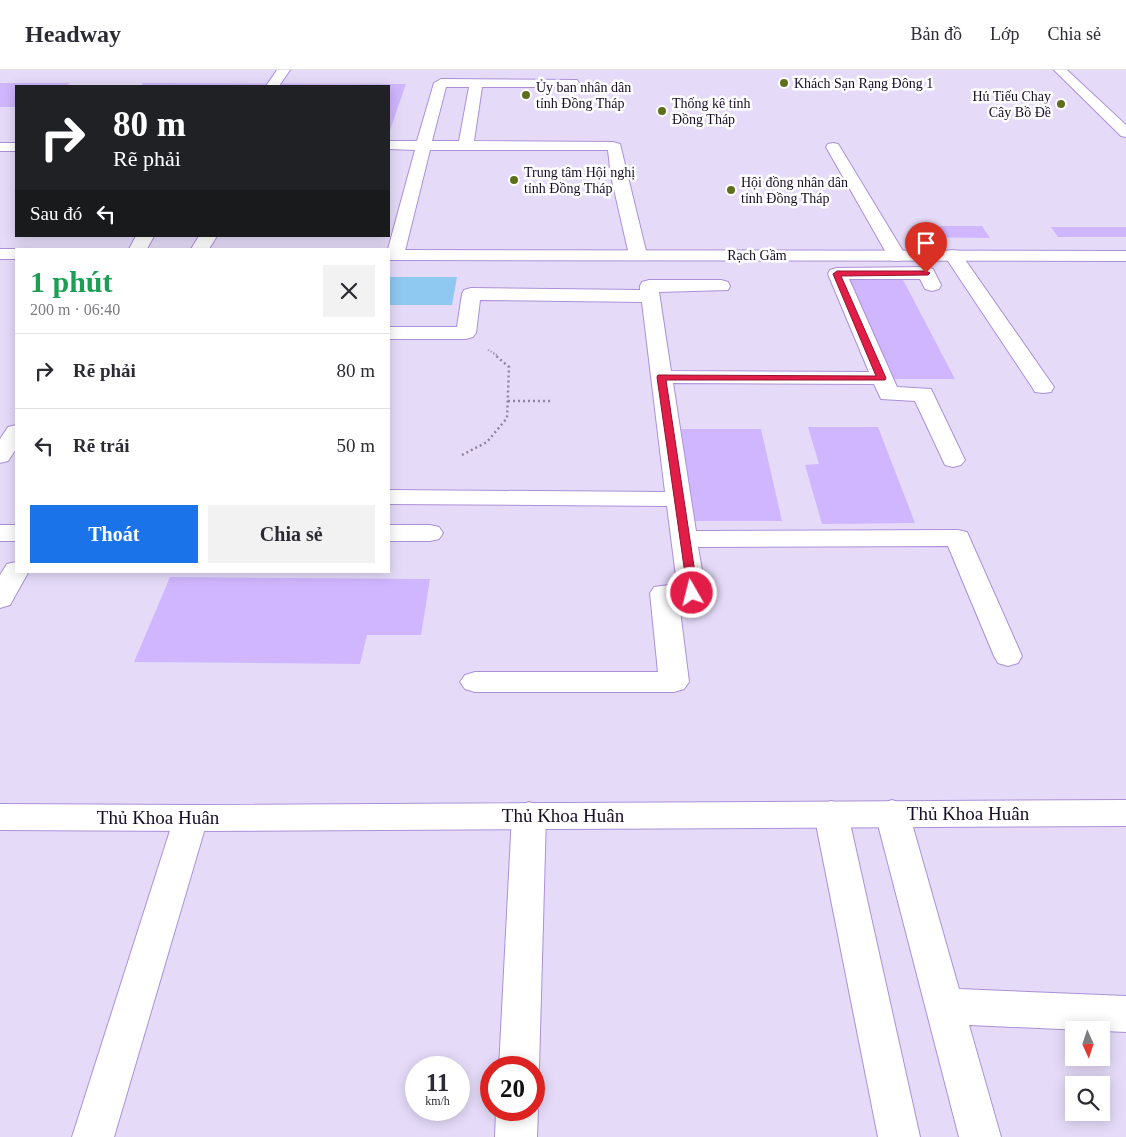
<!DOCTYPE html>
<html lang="vi">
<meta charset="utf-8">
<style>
body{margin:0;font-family:"Times New Roman",serif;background:#f2f2f3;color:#2b2b33;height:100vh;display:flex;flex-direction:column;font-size:19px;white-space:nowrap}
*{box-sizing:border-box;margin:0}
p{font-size:16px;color:#7c7c81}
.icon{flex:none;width:28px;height:28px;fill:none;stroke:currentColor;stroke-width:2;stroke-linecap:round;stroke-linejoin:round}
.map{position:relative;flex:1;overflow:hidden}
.side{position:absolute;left:15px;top:178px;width:375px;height:325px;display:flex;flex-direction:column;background:#fff;border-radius:0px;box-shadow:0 2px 12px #0003}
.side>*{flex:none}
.guide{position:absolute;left:15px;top:15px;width:375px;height:152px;border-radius:0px;box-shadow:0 2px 12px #0003;background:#202124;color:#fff;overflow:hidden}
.needle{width:32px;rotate:177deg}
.buttons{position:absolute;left:1065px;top:951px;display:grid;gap:10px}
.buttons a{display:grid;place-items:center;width:45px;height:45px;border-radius:0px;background:#fff;box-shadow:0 2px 12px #0003;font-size:25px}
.speed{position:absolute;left:405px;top:986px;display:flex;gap:10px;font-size:25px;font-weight:700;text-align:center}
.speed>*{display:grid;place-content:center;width:65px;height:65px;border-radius:50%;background:#fff;box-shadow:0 2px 12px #0003;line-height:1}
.speed small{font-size:12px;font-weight:400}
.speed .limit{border:8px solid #d22;background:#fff;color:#111}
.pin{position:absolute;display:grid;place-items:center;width:42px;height:42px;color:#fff;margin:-51px -21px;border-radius:50% 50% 50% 0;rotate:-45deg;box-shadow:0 0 5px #0007}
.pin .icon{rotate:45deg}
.me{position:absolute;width:55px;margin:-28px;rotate:352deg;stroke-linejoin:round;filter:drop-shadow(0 0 4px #0008)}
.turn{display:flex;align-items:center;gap:18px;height:105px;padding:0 15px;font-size:22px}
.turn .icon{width:65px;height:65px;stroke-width:2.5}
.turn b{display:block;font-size:35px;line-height:42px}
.then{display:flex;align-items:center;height:48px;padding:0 15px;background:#0003;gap:10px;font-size:19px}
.round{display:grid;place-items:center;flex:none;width:52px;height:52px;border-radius:0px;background:#f2f2f3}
.head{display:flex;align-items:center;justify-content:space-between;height:85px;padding:0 15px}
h1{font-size:30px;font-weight:600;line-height:38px;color:#1e9e55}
.cta{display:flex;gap:10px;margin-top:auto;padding:10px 15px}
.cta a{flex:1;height:58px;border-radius:0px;background:#1a73e8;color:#fff;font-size:20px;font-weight:600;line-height:58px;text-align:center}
.cta a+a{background:#f2f2f3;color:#2b2b33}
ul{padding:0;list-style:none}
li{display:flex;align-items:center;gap:15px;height:75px;padding:0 15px;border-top:1px solid #e1e1e2}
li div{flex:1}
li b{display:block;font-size:19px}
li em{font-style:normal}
header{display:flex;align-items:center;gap:30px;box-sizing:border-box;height:70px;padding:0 25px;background:#fff;border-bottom:1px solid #e1e1e2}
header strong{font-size:24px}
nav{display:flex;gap:28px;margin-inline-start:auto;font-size:18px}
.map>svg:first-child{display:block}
.green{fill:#d0b6fe}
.water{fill:#8fc8f1}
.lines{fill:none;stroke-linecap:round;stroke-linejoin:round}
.minor-casing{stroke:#ab90d7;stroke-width:2}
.major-casing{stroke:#ab90d7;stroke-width:2}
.path-far1{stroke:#9085a2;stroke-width:2;stroke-dasharray:1 2;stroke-linecap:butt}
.path{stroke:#9085a2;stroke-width:2.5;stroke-dasharray:2 3;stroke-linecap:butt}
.minor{fill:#fff;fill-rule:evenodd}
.major{fill:#fff;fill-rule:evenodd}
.route{fill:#e11d48;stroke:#92132f}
.poi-dot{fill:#5d6f1c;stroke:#fff;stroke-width:2}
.labels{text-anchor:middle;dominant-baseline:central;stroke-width:5;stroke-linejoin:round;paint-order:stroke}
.far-poi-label{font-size:14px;fill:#170c26;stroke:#fff;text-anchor:start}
.far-street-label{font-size:14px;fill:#170c26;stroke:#fff}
.near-street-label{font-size:19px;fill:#170c26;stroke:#fff}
</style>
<header>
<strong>Headway</strong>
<nav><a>Bản đồ</a><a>Lớp</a><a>Chia sẻ</a></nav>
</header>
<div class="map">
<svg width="1126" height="1067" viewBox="0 0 1126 1067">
<rect width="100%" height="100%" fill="#e5dbf9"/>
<!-- green -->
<g class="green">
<path d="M0 13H70L66 16H16V37H0Z"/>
<path d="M143 13 406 14 390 60 389 16H141Z"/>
<path d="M911 156H982L990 168 917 167Z"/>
<path d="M1051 157H1126V167H1058Z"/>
<path d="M838 206H901L955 309H882Z"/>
<path d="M808 357H878L915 453 822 454 805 395 819 394Z"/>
<path d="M681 359H761L782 451H694Z"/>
<path d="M170 507 430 509 421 565H367L360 594 134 592Z"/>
</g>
<!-- water -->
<path class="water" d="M389 207H457L452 235H389Z"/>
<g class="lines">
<defs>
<g id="minor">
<path d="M277 0H290L279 16H266Z"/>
<path d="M441 9 577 10 579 13 572 17H482L474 71 613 72 620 74 647 185 644 189 638 190 632 189 629 185 611 106 608 80H430L404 185 401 189 395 190 389 189 388 179 415 80 389 79V71H417L434 13ZM446 17H469L459 71H432Z"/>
<rect x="0" y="73" width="16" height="8"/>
<path d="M833 73 838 74 840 77 906 186 903 190 897 191 891 190 888 186 826 77 828 74Z"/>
<path d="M136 166H154L147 179H129Z"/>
<path d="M199 166H217L209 179H191Z"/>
<rect x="0" y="179" width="16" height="10"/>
<path d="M953 180 959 181 1054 317 1051 322 1043 323 1035 322 1032 317 944 185 947 181Z"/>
<path d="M926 197 933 199 941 215 939 219 932 221 925 219 920 209H849L897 317 931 319 965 390 961 395 953 397 945 395 915 331 881 329 874 314 673 313 696 461 958 460 967 462 1022 586 1018 593 1008 596 998 593 994 586 948 476 698 477 706 523 702 529 679 532 689 612 684 619 674 622H475L465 619 460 612 465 605 475 602H658L650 523 654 517 677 514 667 436 389 434V420L665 422 642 232 480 230 476 263 473 267 466 269H389V257H457L462 224 464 220 471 218 640 220V216L642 212 649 210H721L728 212 730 216 728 220 659 222 671 301 869 302 828 204 830 200 837 198Z"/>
<path d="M389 455H430L439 457 443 463 439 469 430 471H389Z"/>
<path d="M892 730 904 734 909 743 959 919 1126 926V962L969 955 1001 1067H959L875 743 880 734Z"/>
<path d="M831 731 843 735 848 744 920 1067H878L814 744 819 735Z"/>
<path d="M529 732 541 736 546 745 539 998 534 1010V998H499L512 745 517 736Z"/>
<path d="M191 735 203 739 208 748 114 1067H72L174 748 179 739Z"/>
<path d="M534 1031 538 1040 537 1067H495L496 1040H534Z"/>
</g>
<g id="major">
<path d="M1054 0H1067L1126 55V67L1121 66Z"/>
<path d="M389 180 1126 181V191L389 190Z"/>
<path d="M16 355V379L8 391 0 393V369L8 357Z"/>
<rect x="0" y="455" width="16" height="16"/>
<path d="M16 492V501H29L10 535 0 538V505L7 494Z"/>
<path d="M1126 730V756L191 761 0 760V734L191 735Z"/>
</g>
</defs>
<!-- minor casing -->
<use href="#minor" class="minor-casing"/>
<!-- major casing -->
<use href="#major" class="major-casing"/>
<!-- path-far1 -->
<path class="path-far1" d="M488 280 497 285"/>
<!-- path -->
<g class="path">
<path d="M508 331H550"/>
<path d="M462 385 487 372 507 348 509 297 494 284"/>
</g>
<!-- minor -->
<use href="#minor" class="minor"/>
<!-- major -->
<use href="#major" class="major"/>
</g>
<!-- route -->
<path class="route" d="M926 201 930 203 928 205 841 206 886 308 885 310H666L698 523 692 526 688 525 657 307 658 305 876 306 833 204 837 201Z"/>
<!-- markers -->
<g class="poi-dot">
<circle cx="784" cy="13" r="5"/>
<circle cx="526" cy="25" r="5"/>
<circle cx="1061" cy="34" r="5"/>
<circle cx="662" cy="41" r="5"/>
<circle cx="514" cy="110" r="5"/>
<circle cx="731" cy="120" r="5"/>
</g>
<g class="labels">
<!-- far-poi labels -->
<g class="far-poi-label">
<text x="794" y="13">Khách Sạn Rạng Đông 1</text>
<text x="536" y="17">Ủy ban nhân dân<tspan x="536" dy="16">tỉnh Đồng Tháp</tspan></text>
<text x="1051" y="26" text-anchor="end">Hủ Tiếu Chay<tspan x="1051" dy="16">Cây Bồ Đề</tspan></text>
<text x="672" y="33">Thống kê tỉnh<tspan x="672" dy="16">Đồng Tháp</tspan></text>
<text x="524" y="102">Trung tâm Hội nghị<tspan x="524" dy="16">tỉnh Đồng Tháp</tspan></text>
<text x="741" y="112">Hội đồng nhân dân<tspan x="741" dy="16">tỉnh Đồng Tháp</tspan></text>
</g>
<!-- far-street labels -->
<g class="far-street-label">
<text x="757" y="185">Rạch Gầm</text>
</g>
<!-- near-street labels -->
<g class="near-street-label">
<text x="968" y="743">Thủ Khoa Huân</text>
<text x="563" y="745">Thủ Khoa Huân</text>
<text x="158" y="747">Thủ Khoa Huân</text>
</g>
</g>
</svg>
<div class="buttons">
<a><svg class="needle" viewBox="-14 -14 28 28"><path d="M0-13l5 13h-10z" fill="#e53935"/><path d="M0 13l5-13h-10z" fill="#7c7c81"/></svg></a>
<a><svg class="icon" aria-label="search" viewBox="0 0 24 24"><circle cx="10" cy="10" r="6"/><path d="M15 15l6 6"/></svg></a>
</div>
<div class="speed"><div>11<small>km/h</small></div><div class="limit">20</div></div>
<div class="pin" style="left:926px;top:203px;background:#d93025"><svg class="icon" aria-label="arrive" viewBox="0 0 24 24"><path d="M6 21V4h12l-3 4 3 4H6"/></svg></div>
<svg class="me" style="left:692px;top:523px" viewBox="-20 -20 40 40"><circle r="17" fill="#e11d48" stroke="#fff" stroke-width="3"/><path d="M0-11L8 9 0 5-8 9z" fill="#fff"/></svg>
<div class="guide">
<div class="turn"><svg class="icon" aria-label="right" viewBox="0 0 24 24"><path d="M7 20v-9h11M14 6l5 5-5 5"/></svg><div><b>80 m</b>Rẽ phải</div></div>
<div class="then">Sau đó<svg class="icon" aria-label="left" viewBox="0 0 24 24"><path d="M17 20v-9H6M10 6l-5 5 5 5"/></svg></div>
</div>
<section class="side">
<div class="head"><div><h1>1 phút</h1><p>200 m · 06:40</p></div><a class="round"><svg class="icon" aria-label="close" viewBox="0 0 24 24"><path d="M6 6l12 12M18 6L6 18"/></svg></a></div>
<ul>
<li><svg class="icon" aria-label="right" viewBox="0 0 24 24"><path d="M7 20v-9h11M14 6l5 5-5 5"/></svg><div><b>Rẽ phải</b></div><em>80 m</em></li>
<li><svg class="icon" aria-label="left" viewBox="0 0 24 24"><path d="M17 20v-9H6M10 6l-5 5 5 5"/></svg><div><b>Rẽ trái</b></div><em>50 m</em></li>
</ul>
<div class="cta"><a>Thoát</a><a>Chia sẻ</a></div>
</section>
</div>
